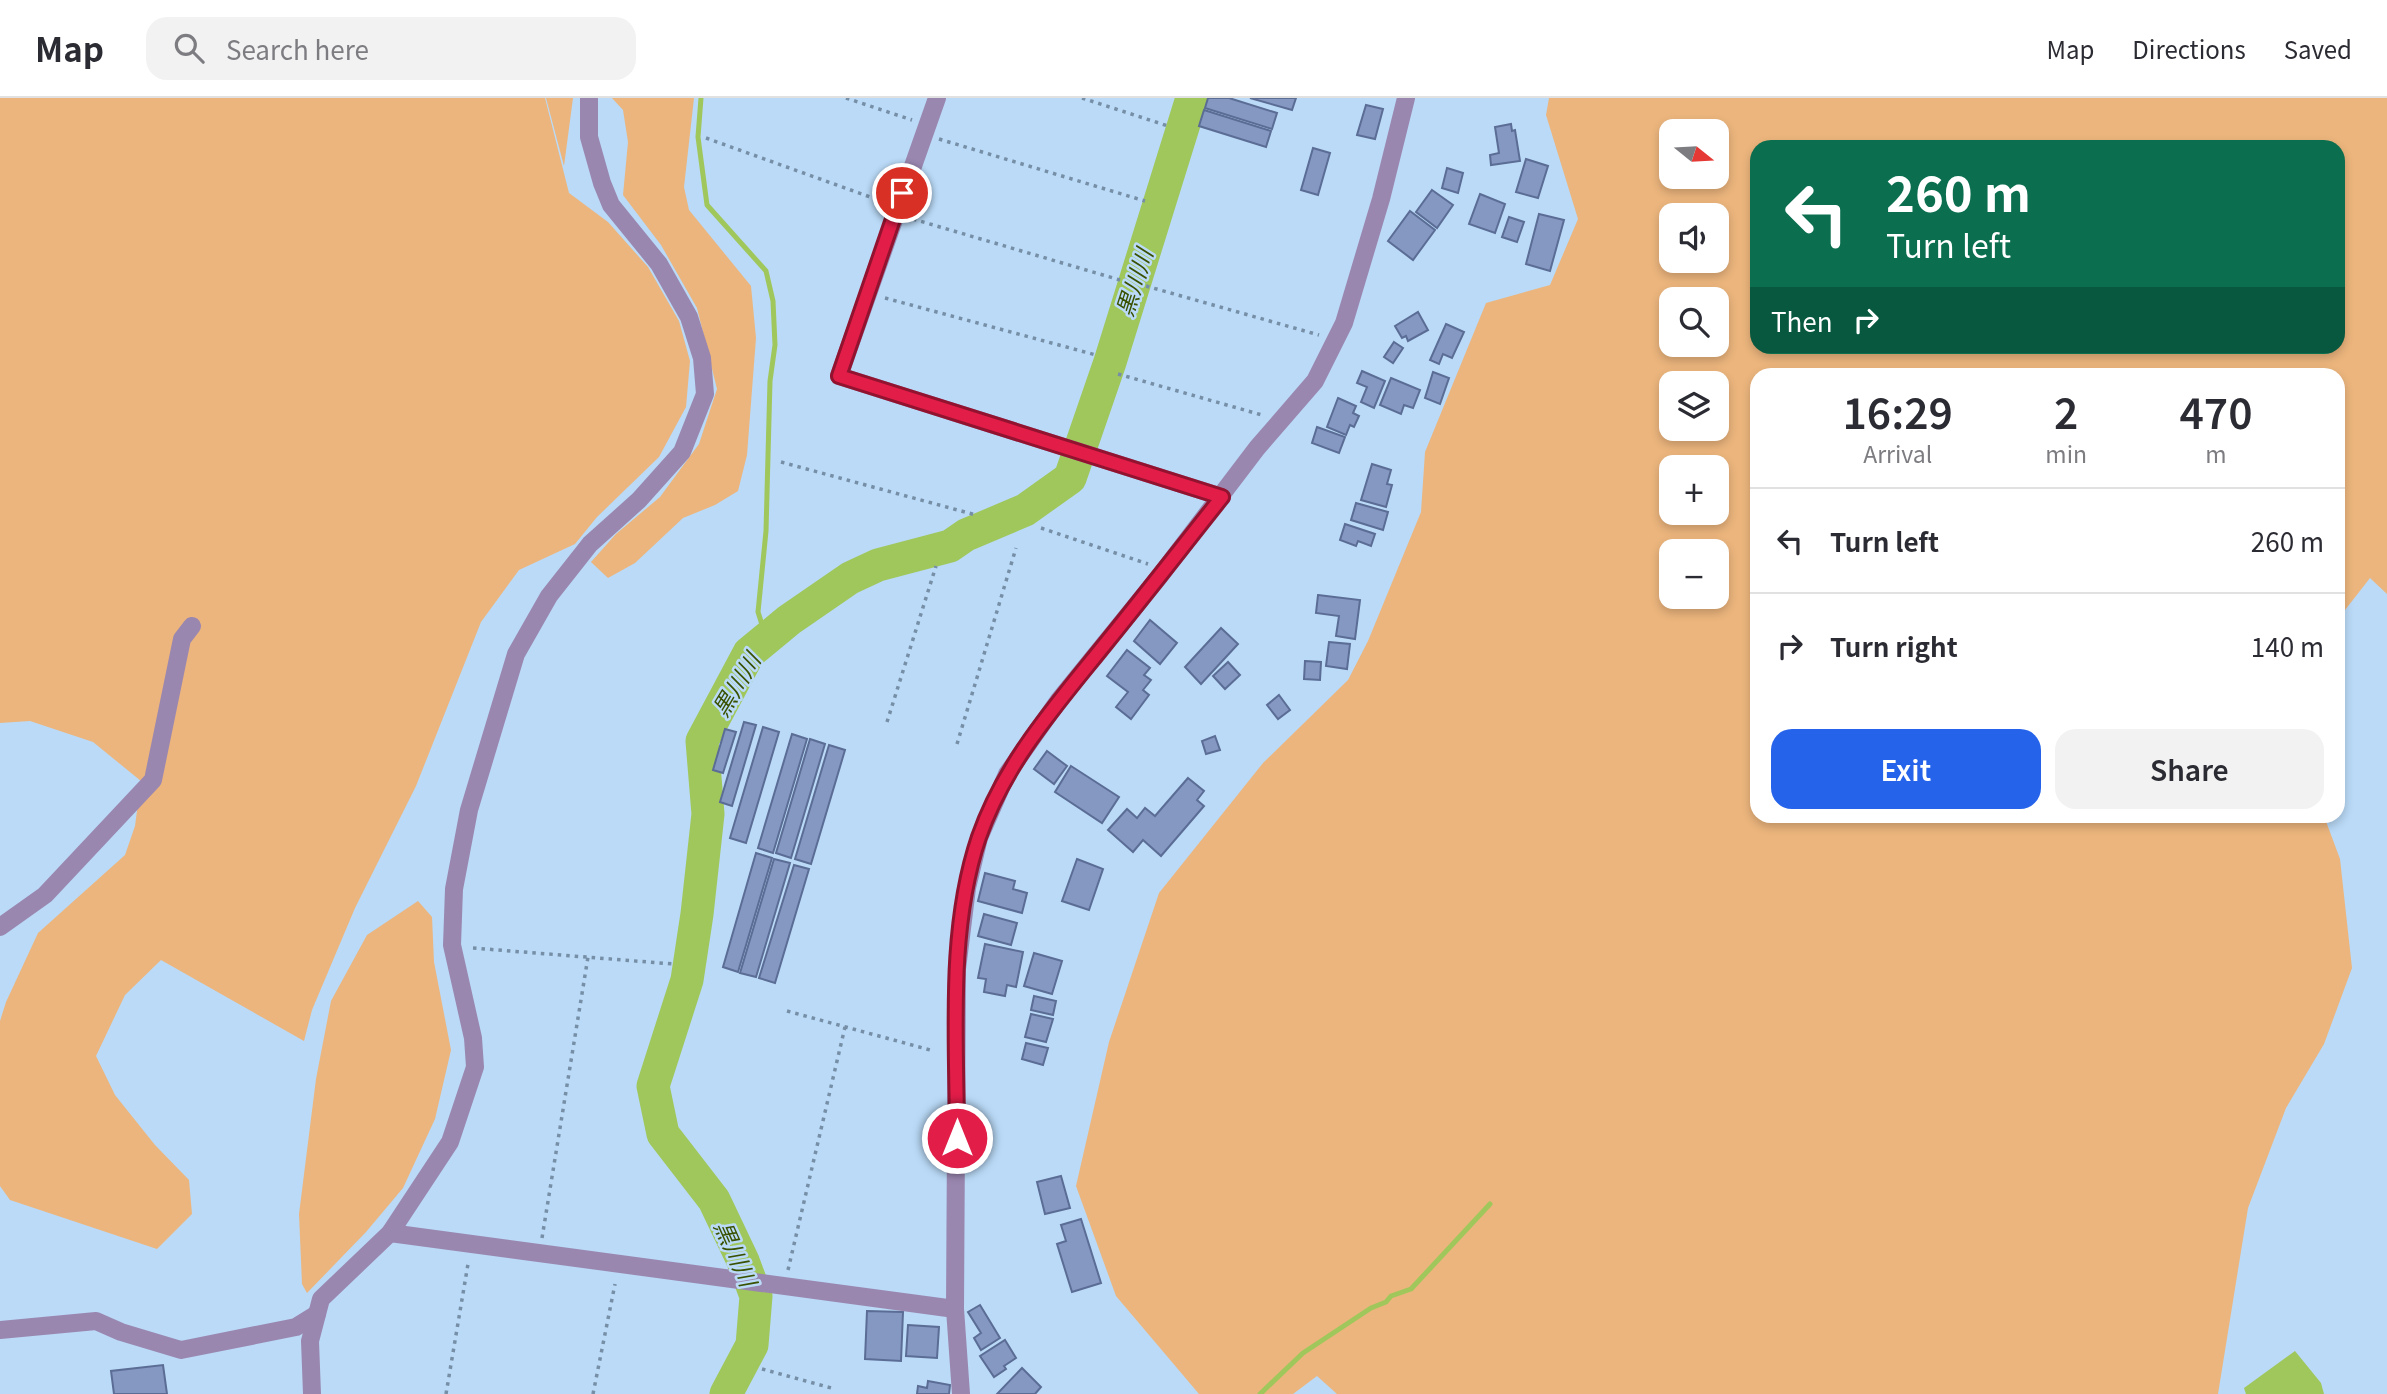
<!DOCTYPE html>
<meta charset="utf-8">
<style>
body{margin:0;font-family:Georgia,"Noto Sans JP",serif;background:#f2f2f3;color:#2b2b33;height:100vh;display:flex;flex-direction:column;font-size:26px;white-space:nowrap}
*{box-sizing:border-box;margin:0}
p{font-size:23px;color:#7c7c81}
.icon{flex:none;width:38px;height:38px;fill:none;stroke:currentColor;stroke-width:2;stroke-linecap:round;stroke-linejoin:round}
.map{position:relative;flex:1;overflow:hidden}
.details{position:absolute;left:1750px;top:270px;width:595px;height:455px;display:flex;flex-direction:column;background:#fff;border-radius:21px;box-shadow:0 4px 10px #0003}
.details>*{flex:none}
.top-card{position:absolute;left:1750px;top:42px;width:595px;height:214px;border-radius:21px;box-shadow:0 4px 10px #0003;background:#0b6e4f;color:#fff;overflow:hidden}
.needle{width:46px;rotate:108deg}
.fabs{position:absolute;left:1659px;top:21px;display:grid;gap:14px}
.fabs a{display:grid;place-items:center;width:70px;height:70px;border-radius:14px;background:#fff;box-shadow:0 4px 10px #0003;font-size:35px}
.pin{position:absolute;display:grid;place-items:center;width:60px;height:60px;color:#fff;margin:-30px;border:4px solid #fff;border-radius:50%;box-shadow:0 2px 7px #0007}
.me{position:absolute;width:77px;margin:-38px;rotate:0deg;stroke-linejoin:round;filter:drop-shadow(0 0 5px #0008)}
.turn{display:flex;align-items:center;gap:24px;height:147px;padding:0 21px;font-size:32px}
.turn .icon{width:91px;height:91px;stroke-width:2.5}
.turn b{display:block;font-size:49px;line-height:60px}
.then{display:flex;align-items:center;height:66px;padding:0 21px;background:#0003;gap:14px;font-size:26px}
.eta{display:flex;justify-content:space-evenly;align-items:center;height:119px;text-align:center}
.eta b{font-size:42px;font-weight:600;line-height:49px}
.action{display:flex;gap:14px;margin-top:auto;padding:14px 21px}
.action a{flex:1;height:80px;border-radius:21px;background:#2563eb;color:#fff;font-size:28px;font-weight:600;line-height:80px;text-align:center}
.action a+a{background:#f2f2f3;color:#2b2b33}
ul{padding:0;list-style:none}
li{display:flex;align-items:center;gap:21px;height:105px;padding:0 21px;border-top:2px solid #e1e1e2}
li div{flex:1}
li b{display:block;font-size:26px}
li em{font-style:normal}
header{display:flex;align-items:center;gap:42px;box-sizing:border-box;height:98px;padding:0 35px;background:#fff;border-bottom:2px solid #e1e1e2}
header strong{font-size:33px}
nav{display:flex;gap:38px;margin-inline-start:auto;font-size:24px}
.search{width:490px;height:63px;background:#f2f2f3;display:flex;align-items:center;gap:18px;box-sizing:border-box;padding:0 24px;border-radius:21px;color:#7c7c81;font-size:26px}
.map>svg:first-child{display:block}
.green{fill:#ecb57d;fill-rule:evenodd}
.water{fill:#a0c75b}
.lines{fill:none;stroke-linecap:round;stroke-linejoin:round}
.stream{stroke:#a0c75b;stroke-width:5}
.river{stroke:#a0c75b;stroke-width:33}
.building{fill:#8598c2;stroke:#5b6d95;stroke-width:2}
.path{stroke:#768fa6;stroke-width:3.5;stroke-dasharray:3.5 5;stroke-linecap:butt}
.street{stroke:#9a87b0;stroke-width:18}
.route-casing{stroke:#92132f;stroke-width:18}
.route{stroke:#e11d48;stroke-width:12}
.labels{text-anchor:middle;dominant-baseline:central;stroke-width:5;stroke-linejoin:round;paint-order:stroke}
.water-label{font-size:23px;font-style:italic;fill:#3a5100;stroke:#badaf7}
</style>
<header>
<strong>Map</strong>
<div class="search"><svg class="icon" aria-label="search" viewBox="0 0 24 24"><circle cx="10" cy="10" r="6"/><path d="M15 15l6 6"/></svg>Search here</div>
<nav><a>Map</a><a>Directions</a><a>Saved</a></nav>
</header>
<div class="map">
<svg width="2387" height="1296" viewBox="0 0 2387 1296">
<rect width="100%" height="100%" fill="#badaf7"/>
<!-- green -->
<g class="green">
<path d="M0 0H545L569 95 608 124 648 169 679 223 690 263 686 309 659 359 597 419 575 446 519 472 481 524 416 688 355 810 312 912 304 943 161 862 125 897 96 958 115 997 155 1047 189 1082 192 1116 157 1151 10 1102 0 1088V923L6 904 38 835 125 757 135 728 141 683 93 644 30 623 0 625Z"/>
<path d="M546 0H573L564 68Z"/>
<path d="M612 0H694L684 89 689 112 751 188 756 240 747 357 738 393 715 407 683 420 635 465 608 480 591 464 616 436 660 399 699 346 717 291 697 210 661 147 623 97 628 44 623 12Z"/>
<path d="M1549 0H2387V496L2370 480 2338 521V276H1757V718H2324L2340 761 2352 870 2324 946 2286 1010 2248 1110 2218 1296H1337L1317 1278 1293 1296H1199L1116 1198 1076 1088 1109 944 1159 795 1263 665 1348 582 1368 543 1421 414 1425 354 1486 205 1550 187 1578 121 1546 17ZM1717 33V79H1671V33ZM2338 49V248H1757V49ZM1717 117V163H1671V117ZM1717 201V247H1671V201ZM1717 285V331H1671V285ZM1717 369V415H1671V369ZM1671 453H1717V499H1671Z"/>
<path d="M418 803 432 819 434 864 451 952 435 1021 403 1090 366 1134 307 1195 302 1186 299 1116 316 981 331 903 367 837Z"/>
</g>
<!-- water -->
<path class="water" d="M2295 1253 2321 1285 2324 1296H2246L2244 1290Z"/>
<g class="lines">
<!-- stream -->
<g class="stream">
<path d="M701 0 698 39 707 107 766 173 773 203 775 247 770 283 766 433 758 514 765 536 768 537"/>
<path d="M1260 1296 1303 1255 1371 1210 1386 1204 1391 1198 1411 1191 1490 1106"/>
</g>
<!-- river -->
<path class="river" d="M726 1296 752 1247 756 1198 743 1163 714 1102 663 1036 653 988 687 882 697 816 708 716 702 643 749 555 789 522 850 480 878 467 950 448 966 437 1025 412 1070 380 1110 264 1192 0"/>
</g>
<!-- building -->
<g class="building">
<path d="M1208 0H1229L1277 15 1272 31 1205 10Z"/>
<path d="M1250 0H1296L1292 12Z"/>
<path d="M1366 7 1383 11 1375 41 1357 37Z"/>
<path d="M1204 12 1271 33 1266 49 1199 28Z"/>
<path d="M1511 26 1512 33 1515 32 1520 63 1491 67 1490 57 1499 55 1495 29Z"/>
<path d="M1313 50 1330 55 1318 97 1301 92Z"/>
<path d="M1526 61 1548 68 1538 100 1516 94Z"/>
<path d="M1447 70 1463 75 1458 95 1442 90Z"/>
<path d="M1432 92 1453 107 1437 130 1416 114Z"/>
<path d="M1480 96 1505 106 1495 135 1469 126Z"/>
<path d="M1410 113 1435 132 1413 162 1388 143Z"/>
<path d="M1539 116 1564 122 1550 173 1526 166Z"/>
<path d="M1509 119 1524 124 1517 144 1502 139Z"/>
<path d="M1418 214 1428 232 1408 243 1406 238 1402 240 1395 228Z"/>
<path d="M1446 226 1464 234 1452 260 1443 256 1439 266 1430 262Z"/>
<path d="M1394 244 1403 250 1393 265 1384 259Z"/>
<path d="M1362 273 1385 283 1374 310 1361 304 1367 289 1357 285Z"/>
<path d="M1433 274 1449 280 1440 306 1425 300Z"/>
<path d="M1391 280 1420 292 1413 310 1404 307 1401 316 1380 307Z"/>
<path d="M1338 300 1356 308 1353 315 1359 318 1354 329 1350 327 1346 337 1327 329Z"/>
<path d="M1317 329 1345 339 1339 355 1312 345Z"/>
<path d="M1372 366 1391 372 1387 386 1392 387 1386 409 1361 402Z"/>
<path d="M1356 405 1388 414 1383 432 1351 422Z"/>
<path d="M1345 426 1375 436 1371 448 1358 443 1356 448 1340 442Z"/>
<path d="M1318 497 1360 502 1355 541 1336 538 1339 518 1316 515Z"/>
<path d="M1150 522 1177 545 1160 566 1134 543Z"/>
<path d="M1221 530 1238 546 1201 586 1185 569Z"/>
<path d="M1329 544 1350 546 1347 571 1326 568Z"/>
<path d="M1127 552 1150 570 1144 577 1151 582 1143 592 1149 597 1131 621 1116 609 1128 594 1107 578Z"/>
<path d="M1305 563 1321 564 1320 582 1304 581Z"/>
<path d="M1228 564 1240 577 1225 591 1213 578Z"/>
<path d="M1279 597 1290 612 1278 621 1267 607Z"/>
<path d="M744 624 756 627 732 708 720 704Z"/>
<path d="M763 629 779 634 746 745 730 740Z"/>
<path d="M725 631 736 634 723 675 713 672Z"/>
<path d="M792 636 807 641 773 755 758 750Z"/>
<path d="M1215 638 1220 652 1206 656 1202 643Z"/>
<path d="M810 641 825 646 791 760 776 755Z"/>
<path d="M829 647 845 652 811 766 795 761Z"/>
<path d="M1047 653 1067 668 1054 686 1034 671Z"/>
<path d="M1071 668 1119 699 1102 725 1055 694Z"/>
<path d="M1188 680 1204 693 1197 702 1204 708 1161 758 1143 742 1133 754 1108 732 1127 711 1137 720 1145 710 1155 718Z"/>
<path d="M756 755 772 760 738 874 723 869Z"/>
<path d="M774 761 790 765 756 879 740 875Z"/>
<path d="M1077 761 1103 771 1089 812 1062 803Z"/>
<path d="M794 767 809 771 775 885 759 880Z"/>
<path d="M985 775 1015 783 1013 791 1027 795 1022 815 978 803Z"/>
<path d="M984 816 1017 825 1011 847 978 838Z"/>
<path d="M985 846 1023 854 1016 889 1007 887 1005 898 984 894 986 881 978 880Z"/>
<path d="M1034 855 1062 863 1052 896 1024 888Z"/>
<path d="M1034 898 1056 903 1053 917 1031 912Z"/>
<path d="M1031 916 1053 921 1046 944 1025 939Z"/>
<path d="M1026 945 1048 950 1043 967 1022 961Z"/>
<path d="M1061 1078 1070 1110 1045 1116 1037 1084Z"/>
<path d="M1081 1121 1101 1185 1072 1194 1057 1146 1066 1143 1061 1127Z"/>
<path d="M980 1207 1000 1240 981 1252 974 1240 981 1235 968 1214Z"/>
<path d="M867 1213 903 1214 901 1263 865 1261Z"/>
<path d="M908 1227 939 1229 937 1260 906 1258Z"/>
<path d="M1005 1242 1016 1260 1004 1268 1006 1271 994 1279 980 1258Z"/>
<path d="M163 1267 167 1296H114L111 1273Z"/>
<path d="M1022 1270 1041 1289 1035 1296H997Z"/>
<path d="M928 1283 950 1287 949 1296H917L918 1288 927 1290Z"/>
</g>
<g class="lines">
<!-- path -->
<g class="path">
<path d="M846 0 912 22"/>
<path d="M1082 0 1168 28"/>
<path d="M706 40 884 104"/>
<path d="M939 41 1145 103"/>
<path d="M913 121 1120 182"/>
<path d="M1146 188 1319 237"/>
<path d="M885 200 1096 257"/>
<path d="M1118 276 1262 317"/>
<path d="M781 364 976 417"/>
<path d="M1041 430 1148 466"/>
<path d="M887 624 936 468"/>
<path d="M957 646 1016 450"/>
<path d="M473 850 673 866"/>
<path d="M787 913 934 953"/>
<path d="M542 1140 588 859"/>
<path d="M788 1172 845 929"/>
<path d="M762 1271 835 1291"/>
<path d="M446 1296 468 1166"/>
<path d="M593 1296 615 1186"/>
</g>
<!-- street -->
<g class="street">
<path d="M937 0 839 278 1222 399"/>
<path d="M0 829 45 797 153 682 182 541 192 528"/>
<path d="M390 1135 955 1211"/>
<path d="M0 1232 96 1223 121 1234 181 1252 296 1229 317 1216"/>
<path d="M312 1296 310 1243 321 1201 390 1135 450 1044 475 969 473 940 452 847 454 791 469 712 516 556 549 498 590 446 639 402 682 354 705 296 702 260 689 219 659 166 611 107 602 85 589 39V0"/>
<path d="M961 1296 955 1211 957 871 967 790 979 740 1007 676 1059 602 1159 479 1257 350 1315 283 1344 225 1381 101 1406 0"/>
</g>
</g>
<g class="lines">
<defs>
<path id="route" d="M902 95 839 278 1222 399C1183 448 1145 497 1106 545 1057 606 1005 664 979 739 947 833 957 943 957 1040"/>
</defs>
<!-- route casing -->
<use href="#route" class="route-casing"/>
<!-- route -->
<use href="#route" class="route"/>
</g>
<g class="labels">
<!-- water labels -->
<g class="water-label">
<text transform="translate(1133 184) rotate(-72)">黒川川</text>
<text transform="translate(735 586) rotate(-59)">黒川川</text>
<text transform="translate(737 1155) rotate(66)">黒川川</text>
</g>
</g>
</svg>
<div class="fabs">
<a><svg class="needle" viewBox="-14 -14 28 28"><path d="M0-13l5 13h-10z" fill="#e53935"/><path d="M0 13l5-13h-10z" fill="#7c7c81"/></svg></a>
<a><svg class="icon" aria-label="sound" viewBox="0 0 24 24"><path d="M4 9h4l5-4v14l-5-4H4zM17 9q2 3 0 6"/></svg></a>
<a><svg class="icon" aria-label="search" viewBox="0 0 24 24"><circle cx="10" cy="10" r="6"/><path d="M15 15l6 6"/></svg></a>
<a><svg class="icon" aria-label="layers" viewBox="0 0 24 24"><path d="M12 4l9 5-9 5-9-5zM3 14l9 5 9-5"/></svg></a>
<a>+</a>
<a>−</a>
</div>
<div class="pin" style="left:902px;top:95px;background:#d93025"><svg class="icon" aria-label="arrive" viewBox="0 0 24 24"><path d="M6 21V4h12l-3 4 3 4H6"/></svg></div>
<svg class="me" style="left:957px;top:1040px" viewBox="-20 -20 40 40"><circle r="17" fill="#e11d48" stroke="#fff" stroke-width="3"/><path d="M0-11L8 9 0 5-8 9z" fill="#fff"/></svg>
<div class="top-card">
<div class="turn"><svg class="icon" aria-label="left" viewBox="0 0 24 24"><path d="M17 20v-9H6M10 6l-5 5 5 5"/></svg><div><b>260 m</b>Turn left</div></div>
<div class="then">Then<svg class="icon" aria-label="right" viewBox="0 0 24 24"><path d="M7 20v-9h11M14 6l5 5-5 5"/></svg></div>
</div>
<section class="details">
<div class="eta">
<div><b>16:29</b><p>Arrival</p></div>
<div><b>2</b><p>min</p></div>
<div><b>470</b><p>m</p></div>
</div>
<ul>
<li><svg class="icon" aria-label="left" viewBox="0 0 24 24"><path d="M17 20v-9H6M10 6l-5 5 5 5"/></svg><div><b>Turn left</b></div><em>260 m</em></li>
<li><svg class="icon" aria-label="right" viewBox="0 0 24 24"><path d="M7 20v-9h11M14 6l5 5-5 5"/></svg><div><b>Turn right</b></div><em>140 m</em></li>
</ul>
<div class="action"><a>Exit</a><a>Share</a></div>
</section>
</div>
